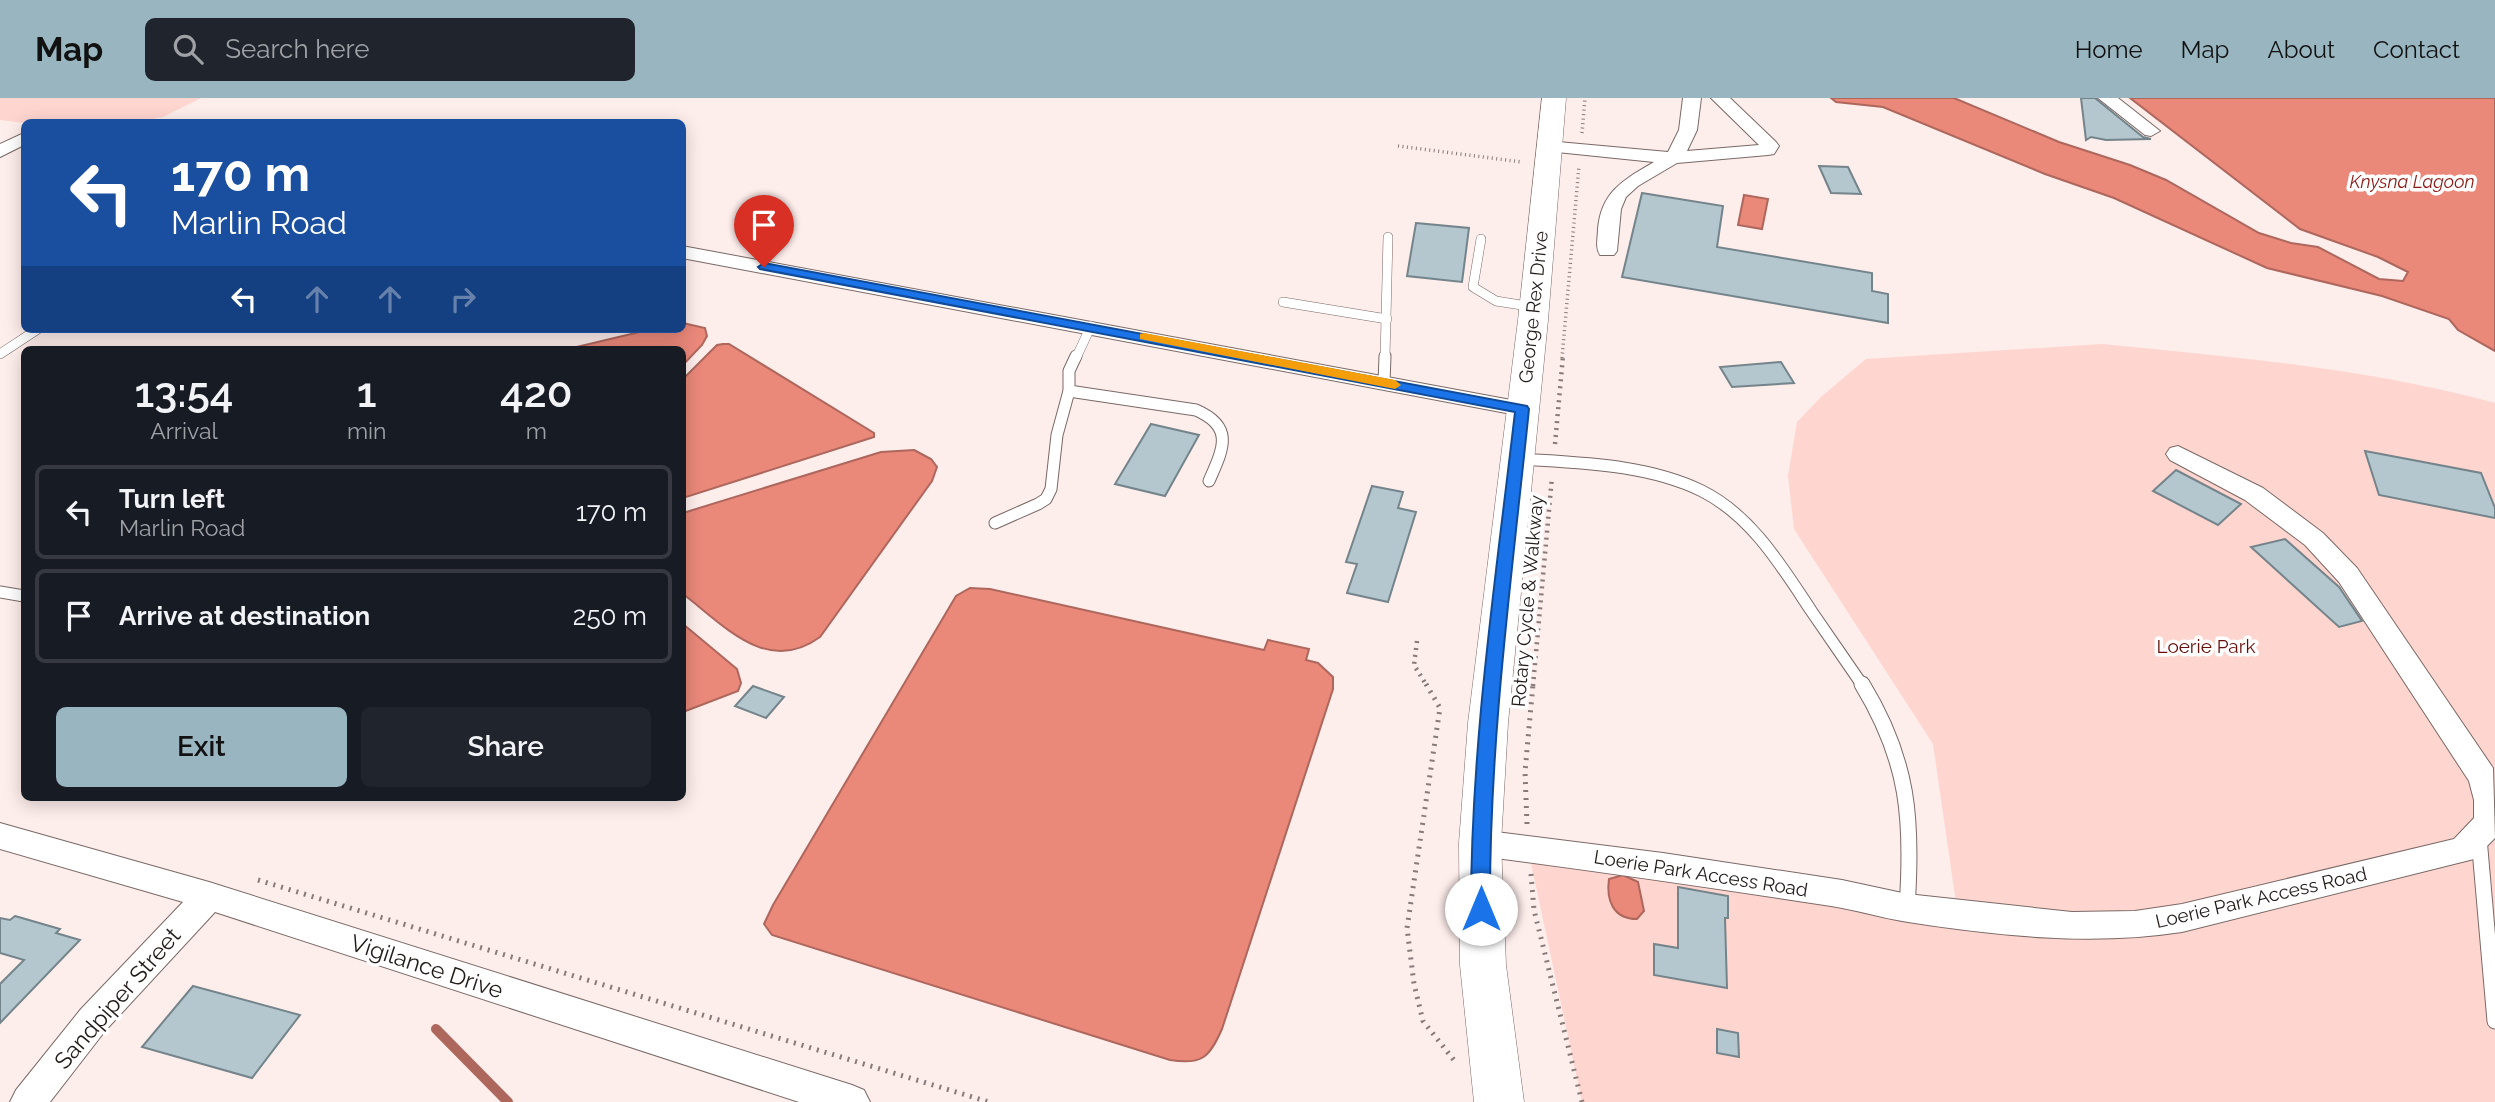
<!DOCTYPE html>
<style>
body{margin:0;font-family:Raleway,sans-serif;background:#20242c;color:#f1f3f6;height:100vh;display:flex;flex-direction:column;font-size:26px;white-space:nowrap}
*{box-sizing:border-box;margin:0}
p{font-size:23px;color:#9ea1a6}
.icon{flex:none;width:38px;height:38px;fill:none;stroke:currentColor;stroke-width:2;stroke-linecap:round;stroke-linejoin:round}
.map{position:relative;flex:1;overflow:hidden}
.panel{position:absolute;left:21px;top:248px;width:665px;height:455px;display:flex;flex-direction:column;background:#171b24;border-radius:10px;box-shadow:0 4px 18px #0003}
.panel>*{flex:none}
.guide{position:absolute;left:21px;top:21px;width:665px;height:214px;border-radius:10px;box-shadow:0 4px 18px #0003;background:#1a4fa0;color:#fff;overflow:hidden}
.pin{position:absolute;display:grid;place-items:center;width:60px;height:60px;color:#fff;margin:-72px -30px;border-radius:50% 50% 50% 0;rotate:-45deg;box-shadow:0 0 7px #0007}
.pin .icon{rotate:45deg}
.me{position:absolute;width:77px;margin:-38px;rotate:0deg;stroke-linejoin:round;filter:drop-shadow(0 0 5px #0008)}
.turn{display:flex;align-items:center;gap:24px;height:147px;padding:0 35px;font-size:32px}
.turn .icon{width:91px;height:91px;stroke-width:2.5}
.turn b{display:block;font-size:49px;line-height:60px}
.lanes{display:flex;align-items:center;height:66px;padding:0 35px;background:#0003;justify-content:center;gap:35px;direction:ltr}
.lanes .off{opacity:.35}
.eta{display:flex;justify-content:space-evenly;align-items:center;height:119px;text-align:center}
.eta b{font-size:42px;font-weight:600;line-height:49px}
.primary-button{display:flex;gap:14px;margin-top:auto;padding:14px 35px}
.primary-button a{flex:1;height:80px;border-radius:10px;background:#98b5c0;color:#111;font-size:28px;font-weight:600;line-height:80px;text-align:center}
.primary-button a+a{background:#20242c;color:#f1f3f6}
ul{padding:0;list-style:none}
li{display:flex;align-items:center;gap:21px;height:94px;margin:0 14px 10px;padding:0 21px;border:4px solid #363941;border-radius:10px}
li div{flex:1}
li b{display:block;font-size:26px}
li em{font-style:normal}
header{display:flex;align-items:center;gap:42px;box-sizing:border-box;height:98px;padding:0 35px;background:#98b5c0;color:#111}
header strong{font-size:33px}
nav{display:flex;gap:38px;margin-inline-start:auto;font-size:24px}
.search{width:490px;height:63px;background:#20242c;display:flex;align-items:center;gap:18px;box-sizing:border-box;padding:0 24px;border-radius:10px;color:#9ea1a6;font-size:26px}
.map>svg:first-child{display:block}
.green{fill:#ffd5cf}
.water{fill:#ea887a;stroke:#ae675d;stroke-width:2}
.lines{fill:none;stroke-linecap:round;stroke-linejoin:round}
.stream{stroke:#ae675d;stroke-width:10}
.building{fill:#b4c6ce;stroke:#74848b;stroke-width:2}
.lane-far2-casing{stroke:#7a6966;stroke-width:10}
.lane-far1-casing{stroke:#7a6966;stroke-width:13}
.lane-casing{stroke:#7a6966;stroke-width:17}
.street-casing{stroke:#7a6966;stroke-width:2}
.secondary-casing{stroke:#7a6966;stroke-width:1}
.path-far2{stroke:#877b7a;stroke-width:3.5;stroke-dasharray:1 3.5;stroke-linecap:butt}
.path-far1{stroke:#877b7a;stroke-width:4.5;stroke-dasharray:2 5;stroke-linecap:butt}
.path{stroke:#877b7a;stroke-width:5;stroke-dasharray:2 6;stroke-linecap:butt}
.lane-far2{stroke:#fff;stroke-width:9}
.lane-far1{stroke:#fff;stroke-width:11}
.lane{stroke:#fff;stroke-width:15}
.street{fill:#fff;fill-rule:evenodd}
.secondary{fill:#fff;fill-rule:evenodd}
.route{fill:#1a73e8;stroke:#114b97;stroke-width:2}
.slow{fill:#f59e0b}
.labels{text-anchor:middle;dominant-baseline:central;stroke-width:7;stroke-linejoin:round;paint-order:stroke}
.far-water-label{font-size:18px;font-style:italic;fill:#8d1813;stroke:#fff}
.street-label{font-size:19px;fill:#221b1a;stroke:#fff}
.park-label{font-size:19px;fill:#670e0a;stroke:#fff}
.near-street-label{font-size:23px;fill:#221b1a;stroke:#fff}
</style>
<header>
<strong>Map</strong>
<div class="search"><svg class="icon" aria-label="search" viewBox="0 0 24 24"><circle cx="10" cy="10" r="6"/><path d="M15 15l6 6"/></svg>Search here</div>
<nav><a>Home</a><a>Map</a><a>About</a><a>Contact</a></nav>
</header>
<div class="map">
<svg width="2495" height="1004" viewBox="0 0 2495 1004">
<rect width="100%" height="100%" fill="#fdedeb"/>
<!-- green -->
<g class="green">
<path d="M0 0H201L163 19 147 22 24 25 0 22Z"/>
<path d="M2102 246C2233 259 2367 270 2495 305V1004H1582L1528 751 1795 799 1960 832 1933 646 1794 431 1788 378 1797 324 1822 298 1866 261Z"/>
</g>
<!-- water -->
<g class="water">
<path d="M1831 0H1954L2059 44 2130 67 2166 82 2259 135 2291 145 2318 149 2379 181 2403 183 2408 174 2378 159 2300 131 2130 0H2495V253L2458 232 2449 221 2382 198 2267 170 2114 100 2045 76 1883 9 1836 4Z"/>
<path d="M1744 97 1768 101 1762 131 1738 127Z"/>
<path d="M683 225 705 230 707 238 702 247 683 267 682 252H564L652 231H682Z"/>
<path d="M723 246H729L874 335V339L683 400V281L717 247Z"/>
<path d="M914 352 931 361 937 369 932 383 820 539C767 578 724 527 683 496V415L881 354Z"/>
<path d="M970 490 990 491 1264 552 1268 542 1309 551 1306 562 1318 565 1333 579V591L1222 931C1209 960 1202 967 1170 962L772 837 764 826 773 807 956 498Z"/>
<path d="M683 526 737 571 741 585 738 593 683 614Z"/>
<path d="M1623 777 1638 784 1644 813 1637 821C1613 821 1606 802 1609 781Z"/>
</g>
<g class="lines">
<!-- stream -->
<path class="stream" d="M436 931 508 1004"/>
</g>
<!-- building -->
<g class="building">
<path d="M2081 0H2095L2143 39 2151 41 2106 42 2091 39 2086 42Z"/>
<path d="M1819 68 1848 69 1861 96 1831 95Z"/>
<path d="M1642 95 1723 108 1717 149 1872 175V193L1888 196V225L1622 179Z"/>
<path d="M1416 125 1469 130 1462 184 1407 178Z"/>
<path d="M1781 264 1794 285 1732 289 1720 269Z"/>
<path d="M1151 326 1199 337 1165 398 1115 386Z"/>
<path d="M2365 353 2481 375 2495 410V420L2379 397Z"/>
<path d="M2176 372 2241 406 2218 427 2153 393Z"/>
<path d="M1372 388 1403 394 1398 410 1416 414 1388 504 1347 495 1357 466 1346 464Z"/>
<path d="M2285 441 2339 489 2362 523 2339 529 2251 449Z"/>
<path d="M753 588 784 599 766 620 735 608Z"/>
<path d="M1678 789 1728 798V820H1725L1727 890 1654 877V846L1678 850Z"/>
<path d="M15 818 60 831 56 835 80 842 0 925V886L24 862 0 855V820L10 822Z"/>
<path d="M193 888 300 917 252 980 142 949Z"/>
<path d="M1717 931 1738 935 1739 959 1717 955Z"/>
</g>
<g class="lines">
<defs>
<g id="lane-far2">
<path d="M1481 141 1473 189 1496 203 1534 209"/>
<path d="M1283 204 1387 221"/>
<path d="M0 256 38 231"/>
<path d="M1076 260 1091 228"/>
<path d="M1385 260 1388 139"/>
</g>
<g id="lane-far1">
<path d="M1384 284 1385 258"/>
<path d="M1069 293 1196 312C1235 329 1223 351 1209 383"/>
<path d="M1520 361C1580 365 1647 366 1702 393 1752 418 1782 469 1812 514 1829 539 1846 563 1863 588"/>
<path d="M995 425 1038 406 1046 401 1051 391 1057 337 1069 293V273L1076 258"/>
<path d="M0 494 24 498"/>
</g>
<g id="lane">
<path d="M1862 586C1909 663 1913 722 1907 810"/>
<path d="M2479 740 2495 923"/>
</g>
<g id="street">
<path d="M1683 0H1701L1697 32 1687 53 1759 47 1711 0H1730L1776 44 1779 48 1774 56 1768 57 1677 65 1638 88 1626 99 1621 111 1617 153 1614 157H1600C1595 150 1598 139 1598 131 1601 93 1625 81 1654 64L1547 53 1538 48 1547 43 1668 54 1679 32Z"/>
<path d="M2098 0H2118L2160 33 2151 38 2145 37Z"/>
<path d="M24 35V47L0 59V46Z"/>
<path d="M682 148 1522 304 1530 306 1533 311 1530 316 1522 318 682 160Z"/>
<path d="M2178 348 2263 390 2323 435 2357 470 2493 670 2495 740 2474 761 2182 834C2091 848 1999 838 1908 824 1882 820 1857 812 1831 808 1714 790 1597 773 1480 758L1469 754 1465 745 1469 736 1480 732 1663 755 1842 782 1907 796 2072 814 2135 813 2182 806 2454 741 2474 720V702L2469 683 2339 484 2305 447 2245 402 2170 362 2166 356 2170 350Z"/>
<path d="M0 725 209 784 852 987 864 992 870 1004H799L215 814 105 933 50 1004H10L16 992 81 911 183 804 0 751Z"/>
</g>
<path id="secondary" d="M1542 0H1566L1548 222 1508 625 1501 745 1506 867 1524 1004H1474L1460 867 1459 745 1468 625 1518 222Z"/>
</defs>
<!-- lane-far2 casing -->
<use href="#lane-far2" class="lane-far2-casing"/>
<!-- lane-far1 casing -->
<use href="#lane-far1" class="lane-far1-casing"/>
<!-- lane casing -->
<use href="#lane" class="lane-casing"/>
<!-- street casing -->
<use href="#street" class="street-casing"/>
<!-- secondary casing -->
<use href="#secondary" class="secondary-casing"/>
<!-- path-far2 -->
<g class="path-far2">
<path d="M1582 35 1585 0"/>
<path d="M1398 48 1522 64"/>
<path d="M1562 260 1579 68"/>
</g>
<!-- path-far1 -->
<g class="path-far1">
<path d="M1555 346 1563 258"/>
<path d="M1417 543 1414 567 1427 588"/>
<path d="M1533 588 1552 379"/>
</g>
<!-- path -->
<g class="path">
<path d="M1426 586 1440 610 1407 830 1414 886 1423 923 1457 966"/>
<path d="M1527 726 1525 674 1533 586"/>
<path d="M1531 776 1534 812 1582 1004"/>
<path d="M258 782 989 1004"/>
</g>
<!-- lane-far2 -->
<use href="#lane-far2" class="lane-far2"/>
<!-- lane-far1 -->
<use href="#lane-far1" class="lane-far1"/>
<!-- lane -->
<use href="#lane" class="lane"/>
<!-- street -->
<use href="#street" class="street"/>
<!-- secondary -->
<use href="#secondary" class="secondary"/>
</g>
<!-- route -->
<path class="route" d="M764 165 1527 308 1529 311C1512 477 1489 643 1490 811L1488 817 1481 819 1474 817 1471 811C1471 644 1496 479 1515 314L760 171 758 169Z"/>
<!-- slow -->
<path class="slow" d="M1144 235 1395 282 1401 287 1395 291 1140 241V236Z"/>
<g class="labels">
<!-- far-water labels -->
<g class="far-water-label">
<text x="2412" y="83">Knysna Lagoon</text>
</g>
<!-- street labels -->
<g class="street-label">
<text transform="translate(1533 209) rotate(-84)">George Rex Drive</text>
<text transform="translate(1527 503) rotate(-85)">Rotary Cycle &amp; Walkway</text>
<text transform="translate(1701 775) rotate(9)">Loerie Park Access Road</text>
<text transform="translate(2261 799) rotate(-13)">Loerie Park Access Road</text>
</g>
<!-- park labels -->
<g class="park-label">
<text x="2206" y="548">Loerie Park</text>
</g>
<!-- near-street labels -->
<g class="near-street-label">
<text transform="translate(427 868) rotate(18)">Vigilance Drive</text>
<text transform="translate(117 900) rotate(-49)">Sandpiper Street</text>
</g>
</g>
</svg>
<div class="pin" style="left:764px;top:169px;background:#d93025"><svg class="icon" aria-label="arrive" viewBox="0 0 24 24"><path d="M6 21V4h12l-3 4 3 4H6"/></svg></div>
<svg class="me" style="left:1481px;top:811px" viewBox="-20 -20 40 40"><circle r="19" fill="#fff"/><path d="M0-13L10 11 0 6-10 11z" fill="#1a73e8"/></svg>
<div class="guide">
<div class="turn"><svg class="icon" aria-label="left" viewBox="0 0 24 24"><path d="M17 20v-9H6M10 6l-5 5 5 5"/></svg><div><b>170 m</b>Marlin Road</div></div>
<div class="lanes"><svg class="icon" aria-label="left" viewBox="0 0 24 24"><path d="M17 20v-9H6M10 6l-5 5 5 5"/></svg><svg class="icon off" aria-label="ahead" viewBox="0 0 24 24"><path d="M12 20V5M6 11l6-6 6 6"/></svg><svg class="icon off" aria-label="ahead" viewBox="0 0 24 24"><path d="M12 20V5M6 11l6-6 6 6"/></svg><svg class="icon off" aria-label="right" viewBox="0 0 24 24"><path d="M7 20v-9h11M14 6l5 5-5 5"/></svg></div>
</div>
<section class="panel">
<div class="eta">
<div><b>13:54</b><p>Arrival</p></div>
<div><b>1</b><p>min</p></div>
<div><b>420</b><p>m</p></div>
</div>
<ul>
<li><svg class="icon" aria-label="left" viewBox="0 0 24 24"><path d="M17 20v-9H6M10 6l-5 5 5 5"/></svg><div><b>Turn left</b><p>Marlin Road</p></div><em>170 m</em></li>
<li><svg class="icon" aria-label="arrive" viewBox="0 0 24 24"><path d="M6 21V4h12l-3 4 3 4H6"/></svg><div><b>Arrive at destination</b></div><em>250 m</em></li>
</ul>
<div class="primary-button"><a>Exit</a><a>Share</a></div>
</section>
</div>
